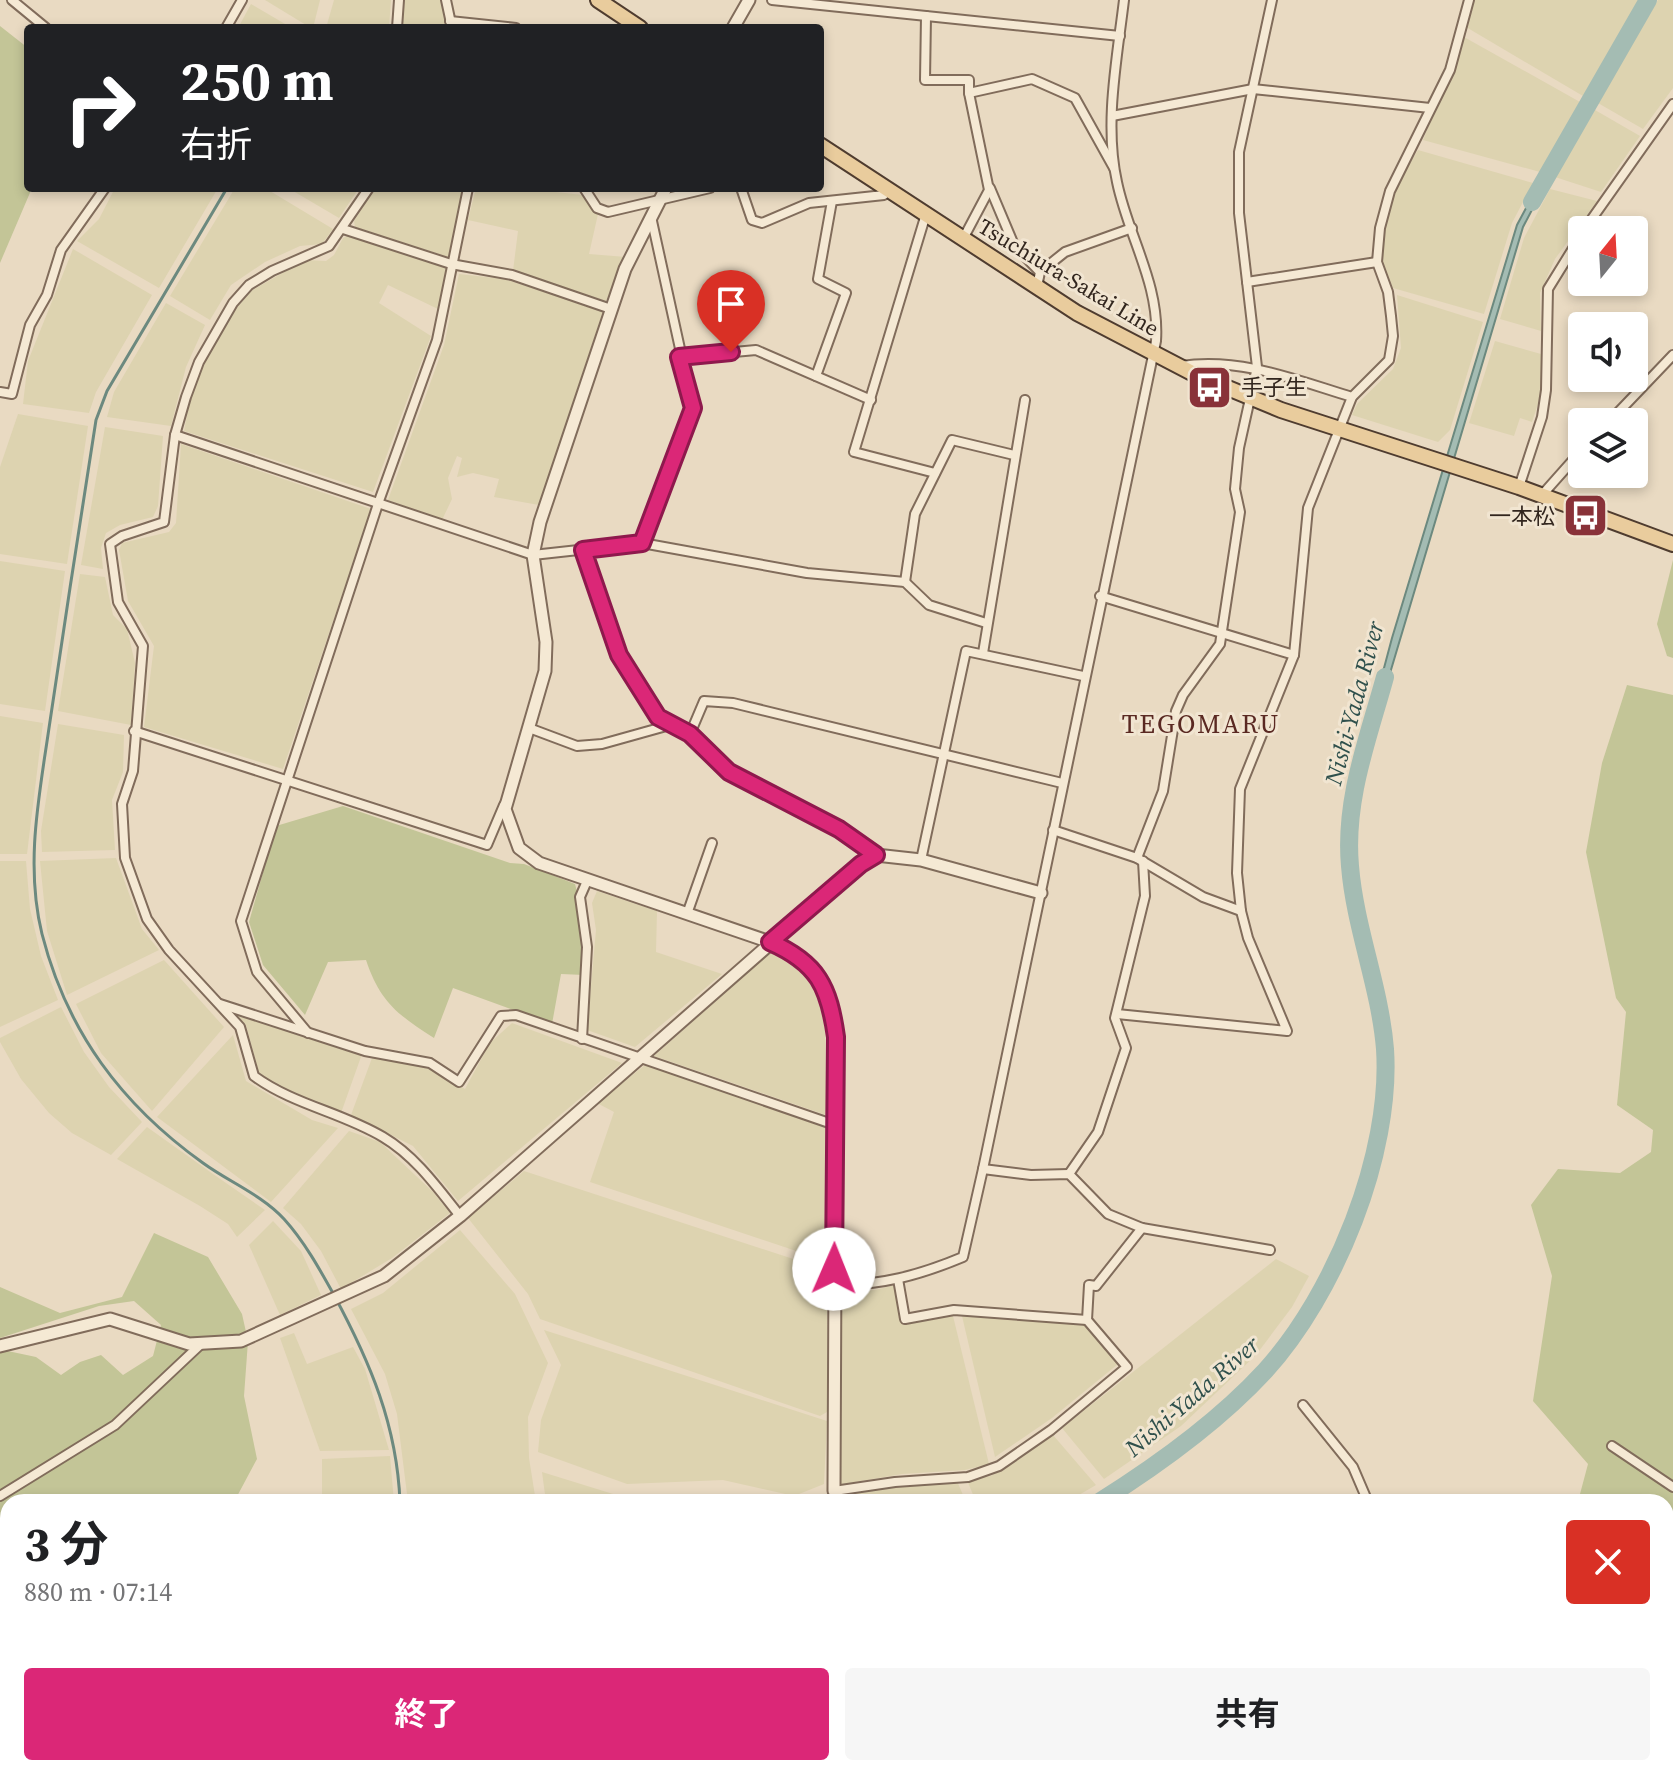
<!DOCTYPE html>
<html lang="ja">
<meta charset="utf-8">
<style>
body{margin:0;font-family:"Source Serif 4","Noto Sans JP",serif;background:#f6f6f6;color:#202124;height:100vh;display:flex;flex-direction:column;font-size:30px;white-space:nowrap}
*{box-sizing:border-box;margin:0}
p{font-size:26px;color:#757577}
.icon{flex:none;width:44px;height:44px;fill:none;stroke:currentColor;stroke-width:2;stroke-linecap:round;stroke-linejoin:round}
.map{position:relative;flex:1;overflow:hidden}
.sheet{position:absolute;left:0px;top:1494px;width:1674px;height:282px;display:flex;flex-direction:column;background:#fff;border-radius:24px 24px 0 0;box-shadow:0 4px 12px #0003}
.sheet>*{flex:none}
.hud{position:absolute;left:24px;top:24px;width:800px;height:168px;border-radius:8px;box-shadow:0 4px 12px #0003;background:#202124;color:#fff;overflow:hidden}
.needle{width:52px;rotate:18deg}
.tools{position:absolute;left:1568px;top:216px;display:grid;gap:16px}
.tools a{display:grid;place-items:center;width:80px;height:80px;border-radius:8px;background:#fff;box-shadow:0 4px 12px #0003;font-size:40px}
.pin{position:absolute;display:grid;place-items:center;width:68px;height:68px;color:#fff;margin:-82px -34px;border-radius:50% 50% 50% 0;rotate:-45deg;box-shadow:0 0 8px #0007}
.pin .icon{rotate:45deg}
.me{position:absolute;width:88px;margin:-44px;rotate:1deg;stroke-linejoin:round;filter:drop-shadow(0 0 6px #0008)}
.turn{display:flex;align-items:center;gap:28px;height:168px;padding:0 24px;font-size:36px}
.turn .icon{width:104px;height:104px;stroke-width:2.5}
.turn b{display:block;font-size:56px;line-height:68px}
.round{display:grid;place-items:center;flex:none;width:84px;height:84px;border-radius:8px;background:#f6f6f6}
.summary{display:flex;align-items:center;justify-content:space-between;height:136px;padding:0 24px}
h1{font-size:48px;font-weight:700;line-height:60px}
.action{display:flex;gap:16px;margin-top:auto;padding:16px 24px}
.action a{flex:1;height:92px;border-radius:8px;background:#db2777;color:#fff;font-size:32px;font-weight:700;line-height:92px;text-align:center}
.action a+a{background:#f6f6f6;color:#202124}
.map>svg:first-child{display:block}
.farmland{fill:#ddd3b0}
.green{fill:#c3c597}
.water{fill:#a4bcb3;stroke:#6c897f;stroke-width:2}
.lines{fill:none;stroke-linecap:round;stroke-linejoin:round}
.stream{stroke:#6c897f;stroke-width:3}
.river{stroke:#a4bcb3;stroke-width:18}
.minor-casing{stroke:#816c5b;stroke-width:12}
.tertiary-casing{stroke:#816c5b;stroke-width:15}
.primary-casing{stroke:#4f3c2f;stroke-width:18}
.minor{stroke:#f5e9d4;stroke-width:8}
.tertiary{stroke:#f5e9d4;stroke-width:11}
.primary{stroke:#e9cc9d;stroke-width:14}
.route-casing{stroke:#8e194d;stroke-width:20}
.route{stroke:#db2777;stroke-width:14}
.labels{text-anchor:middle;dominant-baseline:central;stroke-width:6;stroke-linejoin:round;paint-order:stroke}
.street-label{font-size:22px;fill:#32261e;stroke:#f1e5d1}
.poi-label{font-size:22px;fill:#32261e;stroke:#f1e5d1;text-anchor:start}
.water-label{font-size:24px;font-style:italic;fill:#2f504c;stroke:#f1e5d1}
.quarter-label{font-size:26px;letter-spacing:2px;fill:#5a2922;stroke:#f1e5d1}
</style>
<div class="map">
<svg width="1673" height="1775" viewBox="0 0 1673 1775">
<rect width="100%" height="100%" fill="#e9dac2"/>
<!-- farmland -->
<g class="farmland">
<path d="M265 0H320L313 28H311Z"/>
<path d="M334 0H391L389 28H326Z"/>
<path d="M402 0H441L446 28H401Z"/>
<path d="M1475 0H1639L1583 96 1466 27Z"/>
<path d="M1658 0H1673V88L1643 129 1598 103Z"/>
<path d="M251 4 292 28H238Z"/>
<path d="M1464 37 1580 102 1540 172 1423 140Z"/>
<path d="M1595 110 1640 136 1601 192 1555 177Z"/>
<path d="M1418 150 1533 183 1512 223 1484 314 1393 288 1381 260 1380 238 1392 192Z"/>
<path d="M115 188H218L159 288 77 241 99 219Z"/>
<path d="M235 188H265L333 229 322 244 300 246 265 262 231 285 210 320 170 296Z"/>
<path d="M288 188H359L339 218Z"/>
<path d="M375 188H464L448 257 355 227 354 221Z"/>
<path d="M476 188H519L583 195 598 214 589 254 626 257 606 301 513 271 518 231 468 220Z"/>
<path d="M1550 189 1597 201 1555 259 1540 293 1541 331 1500 319 1524 238Z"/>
<path d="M353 233 446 267 438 309 388 285 379 303 431 336 373 492 184 431 191 394 205 359 226 321 251 291 305 260 326 261 334 255 343 238Z"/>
<path d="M73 249 152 295 96 392 89 413 23 404 28 361Z"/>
<path d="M459 274 504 279 603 311 539 505 494 497 499 479 473 473 457 477 462 458 457 456 448 478 452 499 442 520 388 500 444 345Z"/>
<path d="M1397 295 1483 322 1450 430 1438 442 1352 415 1357 404 1393 369 1401 348Z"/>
<path d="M166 303 205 325 186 367 171 426 107 417 114 392Z"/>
<path d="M1495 341 1541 354 1542 387 1538 404 1532 422 1520 418 1514 436 1469 423Z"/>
<path d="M18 414 88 426 67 564 0 554V467Z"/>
<path d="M105 427 163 436 158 506 153 517 120 525 106 533 101 548 103 569 81 565Z"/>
<path d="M181 444 371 509 283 769 144 727 154 646 128 601 119 550 122 543 169 532 176 523Z"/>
<path d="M0 561 65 571 45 711 0 704Z"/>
<path d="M80 574 105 577 113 615 127 629 135 663 131 725 58 711Z"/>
<path d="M0 716 43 723 27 854H0Z"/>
<path d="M58 724 124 735 123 772 112 800 115 850 42 852 41 831Z"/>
<path d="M116 858 142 929 159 950 67 995 47 931 40 861Z"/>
<path d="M0 861H26L30 909 41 956 58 1000 0 1027Z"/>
<path d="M597 891 657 911 656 952 722 974 635 1047 587 1030 596 930 592 903Z"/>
<path d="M771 952 804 972 821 1003 825 1022 826 1115 654 1056Z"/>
<path d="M164 960 224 1027 152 1111 101 1053 76 1004Z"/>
<path d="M61 1007 84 1052 109 1087 142 1122 111 1155 72 1133 49 1113 21 1079 0 1042V1038Z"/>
<path d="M234 1013 362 1054 341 1113 284 1089 259 1073 246 1025Z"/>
<path d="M512 1023 622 1063 458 1201 413 1146 351 1115 372 1058 430 1067 465 1089 490 1043Z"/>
<path d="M233 1035 246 1081 312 1120 338 1128 271 1202 157 1117Z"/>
<path d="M645 1065 828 1127 826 1261 590 1182 614 1112 597 1103Z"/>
<path d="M147 1127 213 1174 265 1210 237 1237 228 1224 200 1206 117 1159Z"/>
<path d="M349 1131 380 1142 433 1192 450 1213 392 1258 341 1289 321 1251 301 1224 283 1208Z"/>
<path d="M524 1171 827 1270V1412L820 1416 540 1319 528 1294 468 1218Z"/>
<path d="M273 1221 301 1251 321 1295 280 1315 249 1245Z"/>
<path d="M460 1230 515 1294 548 1363 528 1417 529 1458 536 1502H408L397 1414 385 1374 351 1309 383 1293Z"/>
<path d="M1276 1259 1309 1276 1292 1307 1256 1355 1181 1426 1104 1479 1062 1428Z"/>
<path d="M895 1285 903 1325 953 1316 989 1464 965 1470 902 1474 838 1485 841 1292 875 1290Z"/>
<path d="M962 1316 1087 1325 1118 1364 1052 1418 995 1457Z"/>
<path d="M544 1330 827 1421 824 1484 794 1496 723 1480 627 1484 538 1452 541 1420 561 1365Z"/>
<path d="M294 1333 307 1364 353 1347 365 1369 389 1450 320 1451 280 1338Z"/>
<path d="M1053 1435 1096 1485 1067 1502H976L967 1480 991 1476Z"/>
<path d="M390 1456 394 1502H322V1459Z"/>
<path d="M542 1472 626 1498 702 1494 752 1502H546Z"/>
<path d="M957 1481 966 1502H839L838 1496 893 1486Z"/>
<path d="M270 1768H381L380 1775H268Z"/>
</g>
<!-- green -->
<g class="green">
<path d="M0 26 28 48V188H32L0 263Z"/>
<path d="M1673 560V658L1667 656 1657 624Z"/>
<path d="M1627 685 1673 695V1601L1666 1597V1502H1589L1580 1494 1588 1464 1533 1401 1552 1276 1531 1205 1558 1169 1620 1173 1651 1152 1653 1130 1617 1105 1626 1012 1616 998 1586 852 1602 763Z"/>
<path d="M343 806 510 863 524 864 575 884 587 929 584 975 561 974 552 1024 453 988 434 1038C398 1015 380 1002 366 960L328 962 305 1015 263 965 249 922 276 826Z"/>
<path d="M154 1233 208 1257 242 1314 248 1341 244 1396 257 1459 234 1502H8V1666L0 1657V1353L3 1350 36 1357 61 1375 80 1362 101 1355 123 1375 153 1356 161 1325 134 1301 99 1306 0 1338V1287L60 1313 122 1297Z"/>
<path d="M1673 1679V1775H1610L1615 1768H1666V1690Z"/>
<path d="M8 1744V1768H95L93 1775H11L0 1759Z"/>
</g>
<!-- water -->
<path class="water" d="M1541 180 1546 183 1523 227 1382 700 1376 698 1392 638 1517 225Z"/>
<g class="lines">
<!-- stream -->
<path class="stream" d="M227 188 107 391 96 420C80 523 64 625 49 728 39 797 25 865 42 934 67 1032 122 1105 203 1163 229 1182 262 1195 284 1219 304 1241 319 1268 334 1295 370 1362 397 1425 400 1502"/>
<!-- river -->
<g class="river">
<path d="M1532 202 1648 0"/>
<path d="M1099 1502C1158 1465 1218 1422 1265 1371 1335 1294 1392 1154 1385 1049 1380 987 1355 928 1350 866 1344 800 1368 739 1385 677"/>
<path d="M397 1775 398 1768"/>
</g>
<defs>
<g id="minor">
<path d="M12 0 46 28"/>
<path d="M446 0 452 28"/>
<path d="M772 0 1120 36"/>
<path d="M926 16 925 80H969V93L1032 79 1075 98 1114 168"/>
<path d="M450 21 516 28"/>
<path d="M226 28 242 0"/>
<path d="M397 28 399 0"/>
<path d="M1112 116 1253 89 1430 108"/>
<path d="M369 188 329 246 272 271 249 285 233 303 199 362 186 397 175 435 164 522 122 536 110 544 118 602 143 646 133 771 122 804 125 858 147 919 169 950 240 1027 254 1076C294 1105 341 1112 383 1137 415 1156 437 1187 460 1216"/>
<path d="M584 188 597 208 608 212 710 188"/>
<path d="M741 188 752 220 762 223 809 203 884 195 888 189"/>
<path d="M990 188 1014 245 1040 272 1037 287"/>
<path d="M926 214 854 452 935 473"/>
<path d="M343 229 451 264 512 275 611 309"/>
<path d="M1584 230 1673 104"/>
<path d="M963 239 989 190 969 93"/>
<path d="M1040 272 1065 252 1132 228"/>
<path d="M1247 282 1377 262"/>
<path d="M679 357 756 350 871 400"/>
<path d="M1181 366C1241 357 1296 380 1352 397"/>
<path d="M816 376 846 293 818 279 832 201"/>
<path d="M0 392 12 394 30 325 47 295 61 250 105 188"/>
<path d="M1609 422 1673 355"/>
<path d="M175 435 533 555 642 543 807 573 905 582 929 605 986 623"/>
<path d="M1519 487 1542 417 1546 390 1548 289 1582 234"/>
<path d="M1542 495 1582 450"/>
<path d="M642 543 693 408 652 221"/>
<path d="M583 550 619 655 658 717 690 734 729 772 839 829 876 855"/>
<path d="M905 582 915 514 952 440 1014 455"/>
<path d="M1100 596 1294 655"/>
<path d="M983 653 1025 400"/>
<path d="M529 728 577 746 602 744 670 725"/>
<path d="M134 731 487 845 504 805"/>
<path d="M690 734 704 701 733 703 1062 783"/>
<path d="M1053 830 1137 858 1203 897 1241 911"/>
<path d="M1137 858 1163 791 1176 711 1183 695 1220 644 1240 512 1235 489 1239 448 1257 367 1239 213V152L1272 0"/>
<path d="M921 860 966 651 1083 676"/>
<path d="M687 914 712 843"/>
<path d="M220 1004 365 1051 430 1063 459 1082 501 1016 516 1015 835 1125"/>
<path d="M1117 1014 1287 1031 1248 938 1241 911 1237 873 1240 789 1294 655 1308 508 1352 397 1389 360 1393 336 1391 316 1388 292 1377 262 1380 228 1390 191 1450 70 1469 0"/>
<path d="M308 1033 257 972 241 921 379 501 437 340 468 188"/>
<path d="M582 1039 587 947 580 897 587 881"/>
<path d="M983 1169 1031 1175 1069 1174 1108 1214 1142 1228 1270 1250"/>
<path d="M1069 1174 1098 1132 1126 1048 1115 1018 1145 896 1143 861"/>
<path d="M898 1279 905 1319 954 1310 1087 1320"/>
<path d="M833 1285C880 1286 920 1275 963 1257L983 1169 1156 341C1160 284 1128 236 1117 182 1104 124 1117 59 1124 0"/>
<path d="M1303 1405 1353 1467 1368 1502"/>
<path d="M1612 1446 1673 1487"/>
<path d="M0 1496 115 1425 200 1345"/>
<path d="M835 1502 834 1491 895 1482 968 1477 999 1466 1051 1430 1127 1367 1087 1320 1089 1285 1096 1286 1142 1228"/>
<path d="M1503 1768 1512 1775"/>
<path d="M906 1775V1768"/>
<path d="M1357 1775 1360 1768"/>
</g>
<g id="tertiary">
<path d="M733 28 749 0"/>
<path d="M666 188 625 269 540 522 533 555 546 642 545 671 505 809 519 848 539 863 770 942C818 963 829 987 836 1037L834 1491"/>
<path d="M0 1346 110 1319 189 1344 241 1341 384 1276 460 1216 861 864 876 855 921 860 1041 893"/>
</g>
<g id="primary">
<path d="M598 0 640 28"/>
<path d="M820 145 1077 313 1194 374 1281 410 1519 487 1673 544"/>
<path d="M1666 1646 1673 1635"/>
<path d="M1666 1667 1673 1656"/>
<path d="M1581 1775 1586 1768"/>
<path d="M1595 1775 1600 1768"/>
</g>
</defs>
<!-- minor casing -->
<use href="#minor" class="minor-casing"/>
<!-- tertiary casing -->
<use href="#tertiary" class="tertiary-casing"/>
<!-- primary casing -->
<use href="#primary" class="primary-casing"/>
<!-- minor -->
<use href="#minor" class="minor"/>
<!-- tertiary -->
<use href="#tertiary" class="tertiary"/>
<!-- primary -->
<use href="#primary" class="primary"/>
</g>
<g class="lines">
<defs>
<path id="route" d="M731 352 679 357 693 408 642 543 583 550 619 655 658 717 690 734 729 772 839 829 876 855 861 864 770 942C818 963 829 987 836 1037L834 1269"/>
</defs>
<!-- route casing -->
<use href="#route" class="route-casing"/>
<!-- route -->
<use href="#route" class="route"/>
</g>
<!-- icons -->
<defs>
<symbol id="bus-square" viewBox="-11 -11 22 22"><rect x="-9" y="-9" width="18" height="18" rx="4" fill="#893239" stroke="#f1e5d1"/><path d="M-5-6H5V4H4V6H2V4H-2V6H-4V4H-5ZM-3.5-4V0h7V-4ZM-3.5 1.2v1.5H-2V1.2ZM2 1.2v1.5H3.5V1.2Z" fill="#fff"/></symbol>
</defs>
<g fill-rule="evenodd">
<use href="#bus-square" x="1184" y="362" width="51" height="51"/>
<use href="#bus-square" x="1560" y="490" width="51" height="51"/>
</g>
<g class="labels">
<!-- street labels -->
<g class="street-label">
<text transform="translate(1069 277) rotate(31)">Tsuchiura-Sakai Line</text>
</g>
<!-- poi labels -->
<g class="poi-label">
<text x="1241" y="387">手子生</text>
<text x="1555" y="516" text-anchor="end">一本松</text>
</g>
<!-- water labels -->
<g class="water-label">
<text transform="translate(1354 703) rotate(-75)">Nishi-Yada River</text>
<text transform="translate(1192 1396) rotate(-41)">Nishi-Yada River</text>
</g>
<!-- quarter labels -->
<g class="quarter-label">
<text x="1201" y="724">TEGOMARU</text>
</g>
</g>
</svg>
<div class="tools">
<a><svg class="needle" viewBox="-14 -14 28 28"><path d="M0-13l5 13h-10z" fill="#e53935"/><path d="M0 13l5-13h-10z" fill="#757577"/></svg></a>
<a><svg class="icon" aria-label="sound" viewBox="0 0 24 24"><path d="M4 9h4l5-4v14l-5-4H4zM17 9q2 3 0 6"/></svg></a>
<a><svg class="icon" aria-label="layers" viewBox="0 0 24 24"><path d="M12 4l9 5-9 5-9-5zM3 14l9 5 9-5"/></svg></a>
</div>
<div class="pin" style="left:731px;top:352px;background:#d93025"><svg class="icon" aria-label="arrive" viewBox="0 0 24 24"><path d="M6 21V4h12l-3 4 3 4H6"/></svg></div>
<svg class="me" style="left:834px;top:1269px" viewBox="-20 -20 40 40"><circle r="19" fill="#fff"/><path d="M0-13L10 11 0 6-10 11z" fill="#db2777"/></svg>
<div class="hud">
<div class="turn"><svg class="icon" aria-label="right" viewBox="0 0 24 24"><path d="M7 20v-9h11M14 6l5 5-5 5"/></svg><div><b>250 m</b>右折</div></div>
</div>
<section class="sheet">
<div class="summary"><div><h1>3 分</h1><p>880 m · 07:14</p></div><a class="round" style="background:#d93025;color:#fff"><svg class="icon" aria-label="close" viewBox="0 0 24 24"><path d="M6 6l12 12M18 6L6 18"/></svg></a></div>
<div class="action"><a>終了</a><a>共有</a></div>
</section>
</div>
